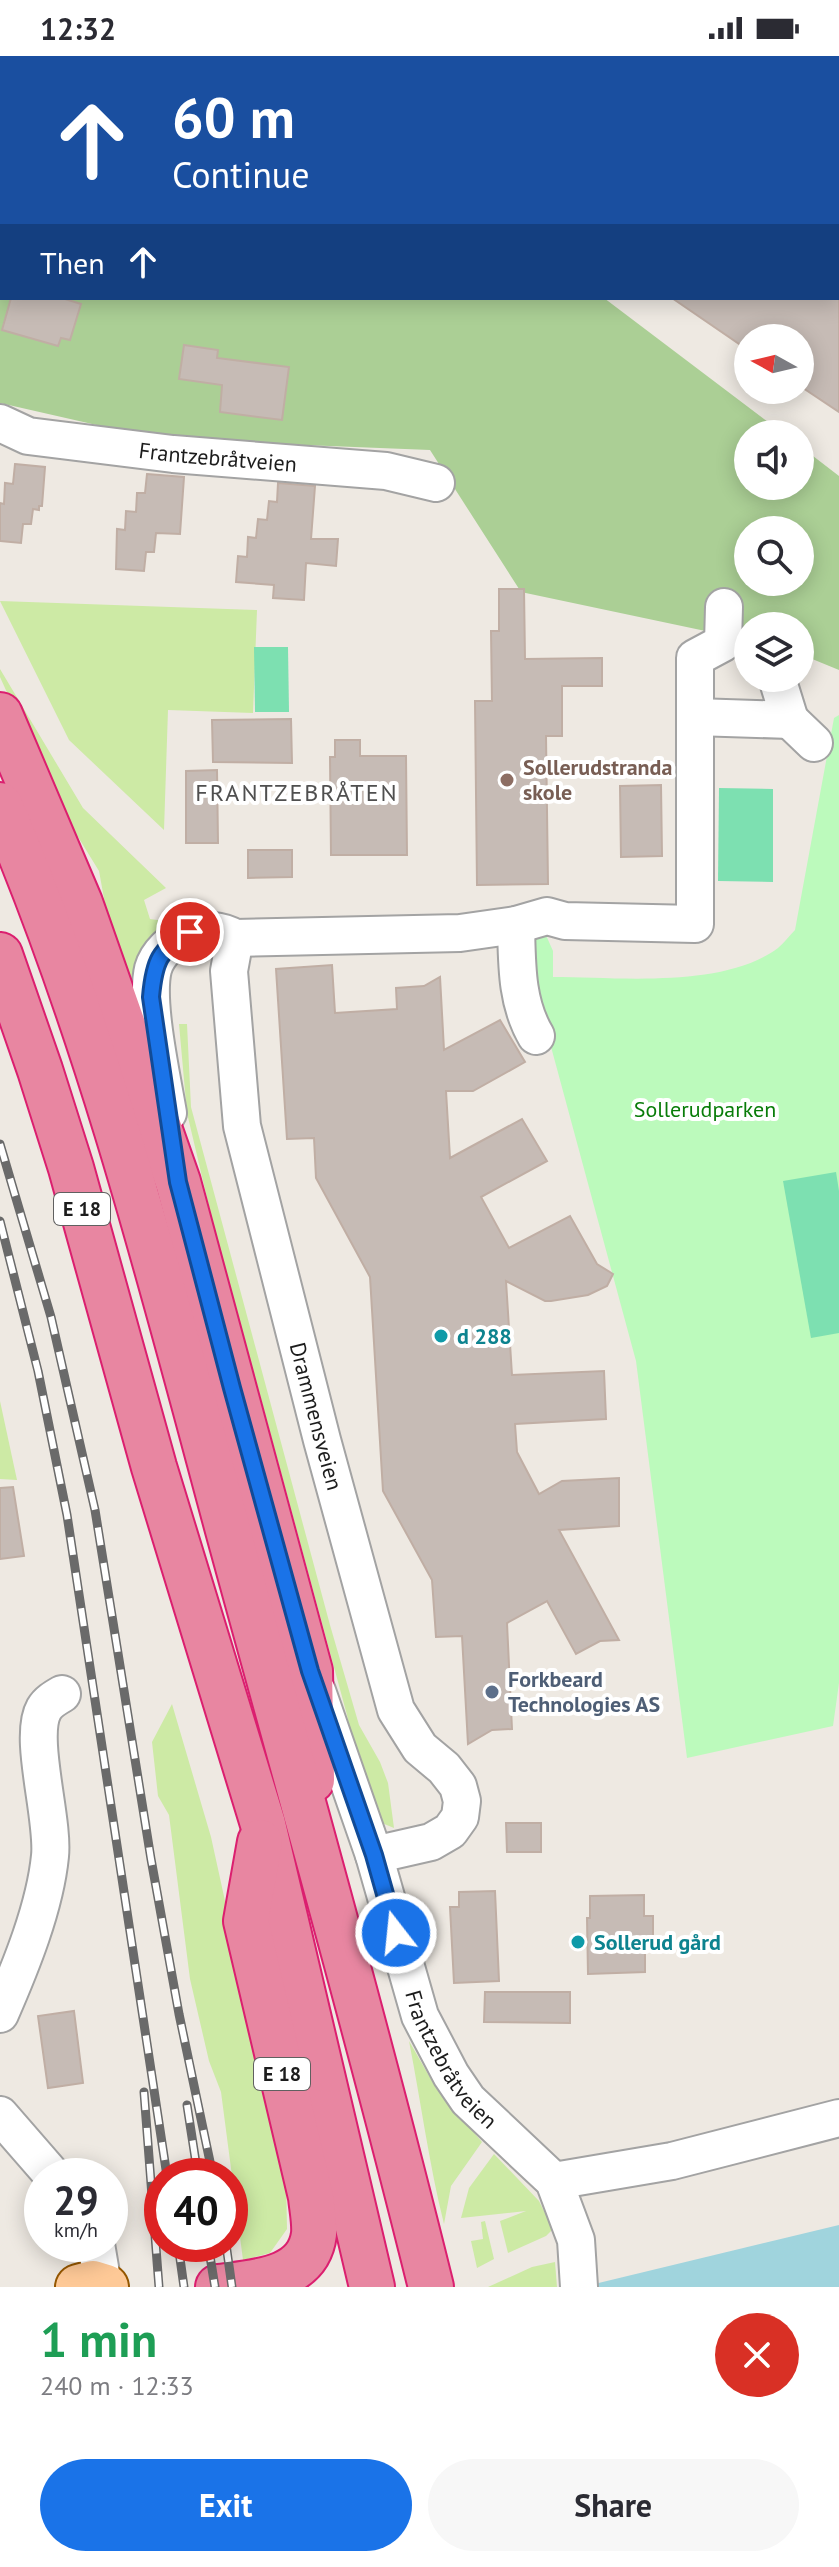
<!DOCTYPE html>
<meta charset="utf-8">
<style>
body{margin:0;font-family:"PT Sans",sans-serif;background:#f7f7f7;color:#2b2b33;height:100vh;display:flex;flex-direction:column;font-size:30px;white-space:nowrap}
*{box-sizing:border-box;margin:0}
p{font-size:26px;color:#7c7c81}
.icon{flex:none;width:44px;height:44px;fill:none;stroke:currentColor;stroke-width:2;stroke-linecap:round;stroke-linejoin:round}
.map{position:relative;height:2231px;overflow:hidden}
.panel{display:flex;flex-direction:column;background:#fff;flex:1}
.panel>*{flex:none}
.banner{position:absolute;left:0px;top:0px;width:840px;height:244px;box-shadow:0 4px 20px #0003;background:#1a4fa0;color:#fff;overflow:hidden}
.needle{width:52px;rotate:278deg}
.controls{position:absolute;left:734px;top:268px;display:grid;gap:16px}
.controls a{display:grid;place-items:center;width:80px;height:80px;border-radius:50%;background:#fff;box-shadow:0 4px 20px #0003;font-size:40px}
.speed{position:absolute;left:24px;top:2102px;display:flex;gap:16px;font-size:40px;font-weight:700;text-align:center}
.speed>*{display:grid;place-content:center;width:104px;height:104px;border-radius:50%;background:#fff;box-shadow:0 4px 20px #0003;line-height:1}
.speed small{font-size:20px;font-weight:400}
.speed .limit{border:12px solid #d22;background:#fff;color:#111}
.pin{position:absolute;display:grid;place-items:center;width:68px;height:68px;color:#fff;margin:-34px;border:4px solid #fff;border-radius:50%;box-shadow:0 2px 8px #0007}
.me{position:absolute;width:88px;margin:-44px;rotate:344deg;stroke-linejoin:round;filter:drop-shadow(0 0 6px #0008)}
.turn{display:flex;align-items:center;gap:28px;height:168px;padding:0 40px;font-size:36px}
.turn .icon{width:104px;height:104px;stroke-width:2.5}
.turn b{display:block;font-size:56px;line-height:68px}
.then{display:flex;align-items:center;height:76px;padding:0 40px;background:#0003;gap:16px;font-size:30px}
.round{display:grid;place-items:center;flex:none;width:84px;height:84px;border-radius:42px;background:#f7f7f7}
.overview{display:flex;align-items:center;justify-content:space-between;height:136px;padding:0 40px}
h1{font-size:48px;font-weight:600;line-height:60px;color:#1e9e55}
.button{display:flex;gap:16px;margin-top:auto;padding:16px 40px}
.button a{flex:1;height:92px;border-radius:48px;background:#1a73e8;color:#fff;font-size:32px;font-weight:600;line-height:92px;text-align:center}
.button a+a{background:#f7f7f7;color:#2b2b33}
.status{display:flex;justify-content:space-between;align-items:center;height:56px;padding:0 40px;background:#fff;direction:ltr}
.status svg{height:22px;fill:currentColor}
.map>svg:first-child{display:block}
.grass{fill:#cdeaa5}
.forest{fill:#abcf95;fill-rule:evenodd}
.park{fill:#bcfabc}
.pitch{fill:#7de0b1}
.water{fill:#a0d4dd}
.building{fill:#c6bbb5;stroke:#c0aea4;stroke-width:2}
.lines{fill:none;stroke-linecap:round;stroke-linejoin:round}
.minor-casing{stroke:#a3a3a3;stroke-width:40}
.major-casing{stroke:#955700;stroke-width:48}
.highway-casing{stroke:#db1f6f;stroke-width:48}
.minor{stroke:#fff;stroke-width:36}
.major{stroke:#fec997;stroke-width:44}
.highway{stroke:#e886a1;stroke-width:44}
.rail-casing{stroke:#6a6a6a;stroke-width:9}
.rail{stroke:#fff;stroke-width:6;stroke-dasharray:18;stroke-linecap:butt}
.route-casing{stroke:#114b97;stroke-width:20}
.route{stroke:#1a73e8;stroke-width:14}
.education-dot{fill:#8d6e63;stroke:#fff;stroke-width:3}
.culture-dot{fill:#0f9aa8;stroke:#fff;stroke-width:3}
.service-dot{fill:#5c6f8a;stroke:#fff;stroke-width:3}
.labels{text-anchor:middle;dominant-baseline:central;stroke-width:8;stroke-linejoin:round;paint-order:stroke}
.shield{fill:#fff;stroke:#606060;stroke-width:2}
.shield-label{font-size:20px;font-weight:bold;fill:#1c1c1c}
.street-label{font-size:22px;fill:#1c1c1c;stroke:#fff}
.education-label{font-size:22px;font-weight:bold;fill:#785e54;stroke:#fff;text-anchor:start}
.park-label{font-size:22px;fill:#097c09;stroke:#fff}
.culture-label{font-size:22px;font-weight:bold;fill:#0d838f;stroke:#fff;text-anchor:start}
.service-label{font-size:22px;font-weight:bold;fill:#4e5e75;stroke:#fff;text-anchor:start}
.neighbourhood-label{font-size:24px;letter-spacing:2px;fill:#4f4f4f;stroke:#fff}
</style>
<div class="status"><b>12:32</b><svg viewBox="0 0 49 12"><path d="M0 12V9h3v3zM5 12V6h3v6zM10 12V3h3v9zM15 12V0h3v12zM26 1h20v11H26zM47 4h2v5h-2z"/></svg></div>
<div class="map">
<svg width="839" height="2231" viewBox="0 0 839 2231">
<rect width="100%" height="100%" fill="#eee9e2"/>
<!-- grass -->
<g class="grass">
<path d="M0 545 257 554 253 657 168 654 164 774 69 684Z"/>
<path d="M0 613 83 752 166 832 144 844 150 863 171 866 159 1045 119 924 99 815 56 745 0 621Z"/>
<path d="M179 968H187L191 1051 330 1569 359 1669 380 1706 388 1727 394 1772 377 1765 360 1724 347 1659 212 1163 187 1057Z"/>
<path d="M0 1345 17 1424 0 1423Z"/>
<path d="M172 1648 211 1781 286 2123 287 2173 270 2197 243 2204 221 2036 209 2005 190 1923 169 1759 158 1740 152 1686Z"/>
<path d="M409 1985 436 2032 482 2086 451 2130 444 2168C429 2108 421 2046 409 1985Z"/>
<path d="M494 2098 539 2145 553 2173 546 2180 508 2197 500 2165 526 2155 461 2162 469 2132Z"/>
<path d="M485 2165 494 2203 477 2212 471 2185 483 2183 481 2166Z"/>
<path d="M555 2206 557 2231H488L532 2211Z"/>
</g>
<!-- forest -->
<path class="forest" d="M0 0 78 2H2V242H604L784 378H748V430H800V390L839 420V614L800 598V570H748V584L521 536 430 394 158 383 0 347ZM748 474H800V526H748Z"/>
<!-- park -->
<path class="park" d="M839 659V1627L833 1670 687 1702 636 1305 527 902 524 877H545L553 895V921C619 921 723 933 778 892 784 887 790 879 795 874L834 662Z"/>
<!-- pitch -->
<g class="pitch">
<path d="M254 591H288L289 656H255Z"/>
<path d="M719 732 773 733V826L718 825Z"/>
<path d="M836 1116 839 1135V1277L811 1282 783 1125Z"/>
</g>
<!-- water -->
<path class="water" d="M839 2169V2231H582Z"/>
<!-- building -->
<g class="building">
<path d="M11 242H62L81 248 70 284 61 282 58 290 2 274Z"/>
<path d="M672 242H839V356L800 330V282H748V294Z"/>
<path d="M184 289 218 294 217 302 289 311 282 364 220 356 222 329 179 323Z"/>
<path d="M15 408 45 411 42 450H39V454L33 453 31 468H23L21 487 0 485V447L4 448 5 427 13 428Z"/>
<path d="M147 418 184 421 180 478 156 477 154 496H146L144 515 116 513 117 473 125 474 126 455 136 456 137 437H145Z"/>
<path d="M278 427 315 430 311 483H338L336 510 306 507 304 544 273 542 274 529 236 526 238 500 247 501 248 481 256 482 258 463 267 464 269 445 277 446Z"/>
<path d="M499 533H524L525 603 602 602V630H562V680H546L548 828 477 829 475 645H492L491 575H499Z"/>
<path d="M291 663 292 707 213 706 212 664Z"/>
<path d="M335 684H360V700H406L407 799H331L330 701H335Z"/>
<path d="M217 714 218 787H186V715Z"/>
<path d="M661 729 662 800 621 801 620 730Z"/>
<path d="M248 794H292V821L248 822Z"/>
<path d="M332 909 335 957 397 953 396 932 424 930 440 921 444 994 500 964 525 1006 473 1035H446L450 1102 522 1063 547 1105 481 1141 509 1192 570 1160 597 1208 613 1218 607 1230 588 1239 551 1245H545L506 1225 512 1319 604 1315 606 1363 515 1368 517 1396 539 1438 562 1425 619 1422V1470L559 1474 619 1584 600 1585 576 1598 547 1545 507 1567 512 1673 492 1674 468 1688 462 1580 436 1581 432 1524 383 1435 370 1221 316 1122 314 1082 287 1083 276 913Z"/>
<path d="M13 1431 24 1500 0 1503V1432Z"/>
<path d="M506 1767H541V1796H507Z"/>
<path d="M495 1835 499 1925 454 1927 450 1851H459V1836Z"/>
<path d="M644 1839V1860H653V1894H645V1916L588 1918 587 1862H590V1840Z"/>
<path d="M485 1936H570V1967L484 1966Z"/>
<path d="M74 1955 83 2027 48 2032 38 1960Z"/>
</g>
<g class="lines">
<defs>
<g id="minor">
<path d="M797 0 799 2"/>
<path d="M838 41 839 42"/>
<path id="s1" d="M0 367 28 380 173 398 386 415 436 427"/>
<path d="M695 661 790 664 777 622"/>
<path d="M790 664 814 687"/>
<path d="M516 869C517 908 516 946 536 980"/>
<path d="M235 882 460 877 516 869 547 860 565 865 695 868V602L723 587 724 551"/>
<path id="s2" d="M168 1057C162 1021 145 946 153 913 157 898 172 884 187 878 201 872 222 874 235 882L229 915 242 1070 322 1384 396 1654 420 1692 444 1712 458 1730 462 1745 460 1761 450 1775 431 1786 374 1799"/>
<path id="s3" d="M317 1635 374 1799 420 1960 451 2019 468 2044 554 2125 576 2184 579 2231"/>
<path d="M0 1958C21 1910 45 1851 50 1800 54 1763 28 1681 44 1653 48 1646 55 1642 62 1638"/>
<path d="M0 2059 53 2120"/>
<path d="M554 2125 672 2105 839 2062"/>
<path d="M96 2188 103 2229"/>
</g>
<path id="major" d="M78 2231 93 2227 106 2231"/>
<g id="highway">
<path d="M0 659 80 847 178 1126 310 1615 312 1724"/>
<path d="M0 749C100 983 162 1229 228 1474 297 1726 368 1977 431 2231"/>
<path d="M0 899 40 1014 71 1112 154 1411 263 1768 372 2231"/>
<path d="M218 2231C254 2226 308 2225 314 2178 315 2166 312 2152 311 2141L246 1865 260 1786"/>
</g>
</defs>
<!-- minor casing -->
<use href="#minor" class="minor-casing"/>
<!-- major casing -->
<use href="#major" class="major-casing"/>
<!-- highway casing -->
<use href="#highway" class="highway-casing"/>
<!-- minor -->
<use href="#minor" class="minor"/>
<!-- major -->
<use href="#major" class="major"/>
<!-- highway -->
<use href="#highway" class="highway"/>
<defs>
<g id="rail">
<path d="M0 1088 51 1261 95 1454 151 1803 179 1958 213 2120"/>
<path d="M0 1165 38 1315 67 1459 167 2120"/>
<path d="M144 2036 159 2231"/>
<path d="M187 2049 198 2120"/>
<path d="M178 2188 184 2231"/>
<path d="M208 2188 215 2231"/>
<path d="M226 2188 232 2231"/>
</g>
</defs>
<!-- rail casing -->
<use href="#rail" class="rail-casing"/>
<!-- rail -->
<use href="#rail" class="rail"/>
</g>
<g class="lines">
<defs>
<path id="route" d="M190 876C159 893 154 906 151 941L178 1126 232 1332 310 1615 374 1799 396 1877"/>
</defs>
<!-- route casing -->
<use href="#route" class="route-casing"/>
<!-- route -->
<use href="#route" class="route"/>
</g>
<!-- markers -->
<circle class="education-dot" cx="507" cy="724" r="8"/>
<g class="culture-dot">
<circle cx="441" cy="1280" r="8"/>
<circle cx="578" cy="1886" r="8"/>
</g>
<circle class="service-dot" cx="492" cy="1636" r="8"/>
<g class="labels">
<!-- shield labels -->
<g class="shield">
<rect x="54" y="1137" width="56" height="32" rx="6"/>
<rect x="254" y="2002" width="56" height="32" rx="6"/>
</g>
<g class="shield-label">
<text x="82" y="1153">E 18</text>
<text x="282" y="2018">E 18</text>
</g>
<!-- street labels -->
<g class="street-label">
<text stroke="none"><textPath href="#s1" startOffset="222">Frantzebråtveien</textPath></text>
<text stroke="none"><textPath href="#s2" startOffset="734">Drammensveien</textPath></text>
<text stroke="none"><textPath href="#s3" startOffset="394">Frantzebråtveien</textPath></text>
</g>
<!-- education labels -->
<g class="education-label">
<text x="523" y="711">Sollerudstranda<tspan x="523" dy="25">skole</tspan></text>
</g>
<!-- park labels -->
<g class="park-label">
<text x="705" y="1053">Sollerudparken</text>
</g>
<!-- culture labels -->
<g class="culture-label">
<text x="457" y="1280">d 288</text>
<text x="594" y="1886">Sollerud gård</text>
</g>
<!-- service labels -->
<g class="service-label">
<text x="508" y="1623">Forkbeard<tspan x="508" dy="25">Technologies AS</tspan></text>
</g>
<!-- neighbourhood labels -->
<g class="neighbourhood-label">
<text x="297" y="736">FRANTZEBRÅTEN</text>
</g>
</g>
</svg>
<div class="controls">
<a><svg class="needle" viewBox="-14 -14 28 28"><path d="M0-13l5 13h-10z" fill="#e53935"/><path d="M0 13l5-13h-10z" fill="#7c7c81"/></svg></a>
<a><svg class="icon" aria-label="sound" viewBox="0 0 24 24"><path d="M4 9h4l5-4v14l-5-4H4zM17 9q2 3 0 6"/></svg></a>
<a><svg class="icon" aria-label="search" viewBox="0 0 24 24"><circle cx="10" cy="10" r="6"/><path d="M15 15l6 6"/></svg></a>
<a><svg class="icon" aria-label="layers" viewBox="0 0 24 24"><path d="M12 4l9 5-9 5-9-5zM3 14l9 5 9-5"/></svg></a>
</div>
<div class="speed"><div>29<small>km/h</small></div><div class="limit">40</div></div>
<div class="pin" style="left:190px;top:876px;background:#d93025"><svg class="icon" aria-label="arrive" viewBox="0 0 24 24"><path d="M6 21V4h12l-3 4 3 4H6"/></svg></div>
<svg class="me" style="left:396px;top:1877px" viewBox="-20 -20 40 40"><circle r="17" fill="#1a73e8" stroke="#fff" stroke-width="3"/><path d="M0-11L8 9 0 5-8 9z" fill="#fff"/></svg>
<div class="banner">
<div class="turn"><svg class="icon" aria-label="ahead" viewBox="0 0 24 24"><path d="M12 20V5M6 11l6-6 6 6"/></svg><div><b>60 m</b>Continue</div></div>
<div class="then">Then<svg class="icon" aria-label="ahead" viewBox="0 0 24 24"><path d="M12 20V5M6 11l6-6 6 6"/></svg></div>
</div>
</div>
<section class="panel">
<div class="overview"><div><h1>1 min</h1><p>240 m · 12:33</p></div><a class="round" style="background:#d93025;color:#fff"><svg class="icon" aria-label="close" viewBox="0 0 24 24"><path d="M6 6l12 12M18 6L6 18"/></svg></a></div>
<div class="button"><a>Exit</a><a>Share</a></div>
</section>
